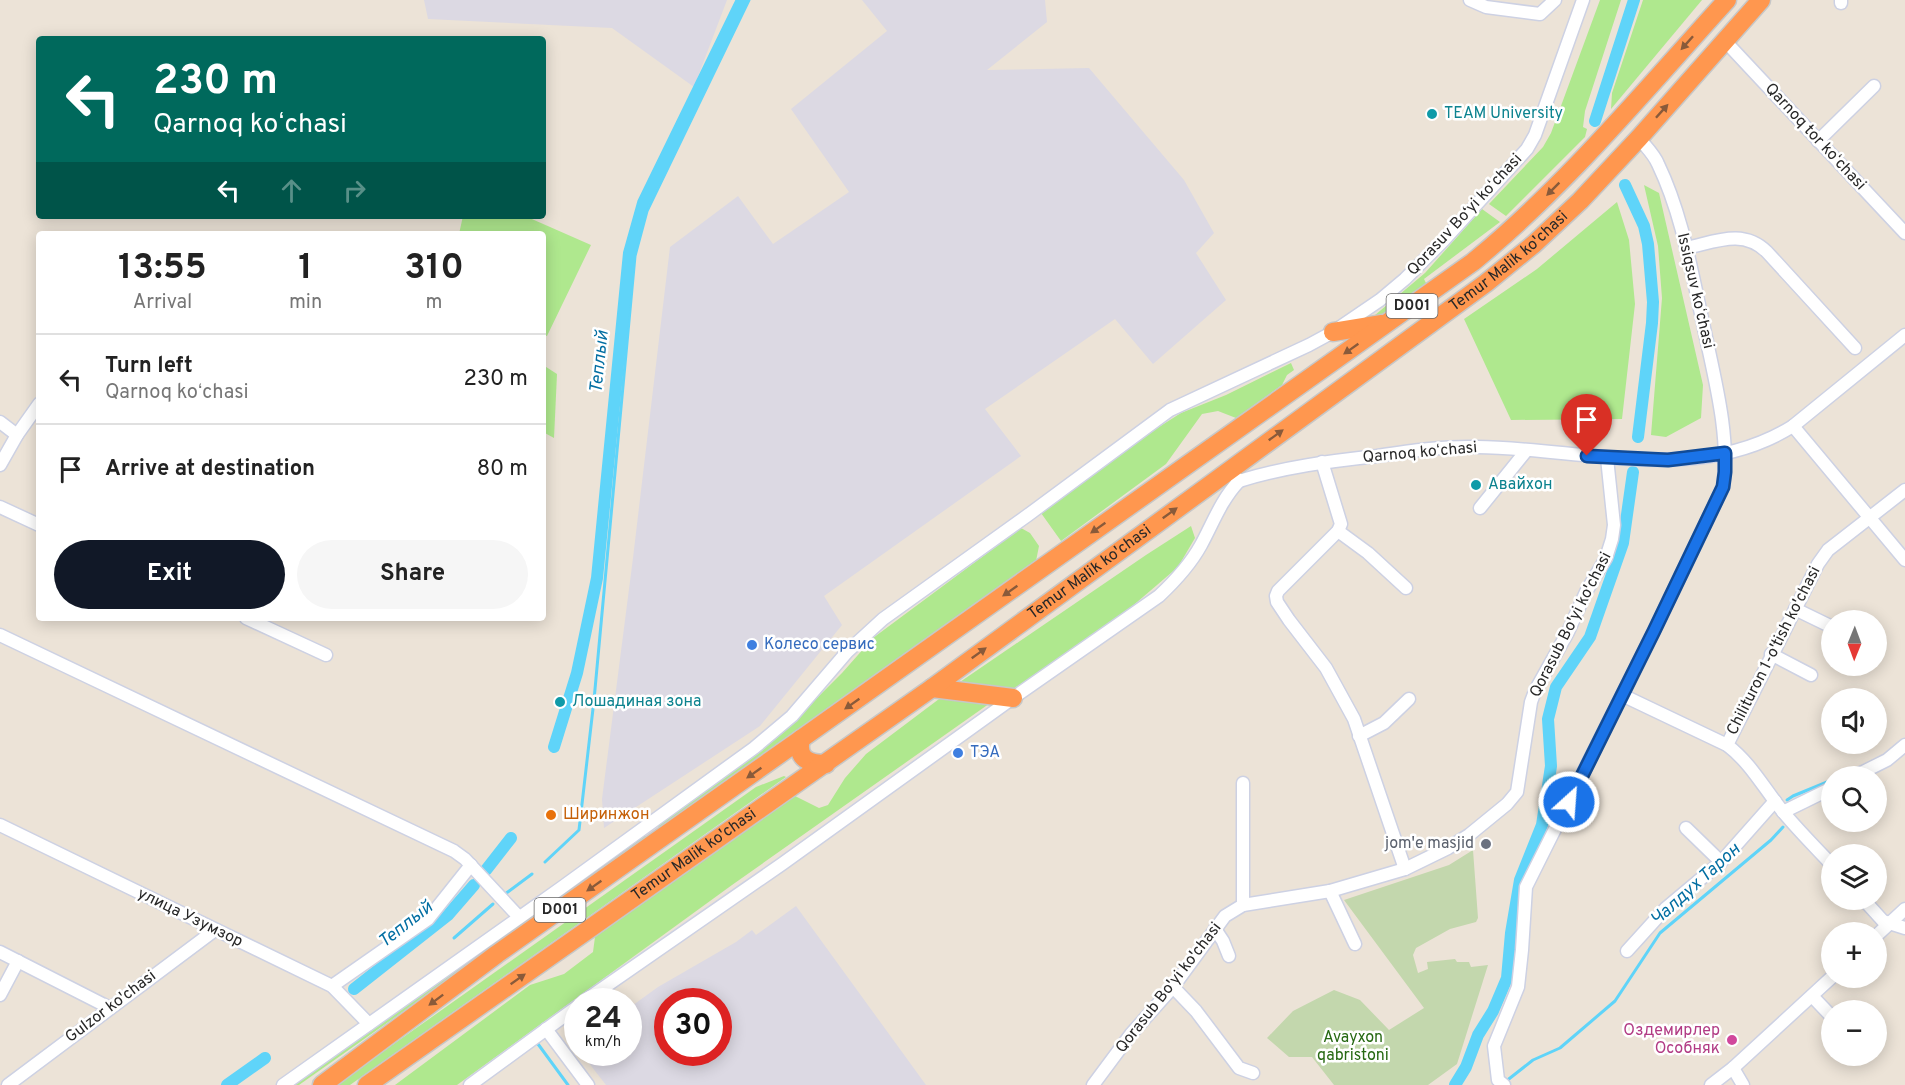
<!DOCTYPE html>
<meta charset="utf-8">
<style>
body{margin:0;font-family:Overpass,sans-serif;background:#f6f6f6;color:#222;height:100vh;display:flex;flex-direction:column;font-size:22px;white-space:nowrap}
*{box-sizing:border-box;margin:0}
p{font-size:20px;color:#767676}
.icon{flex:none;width:33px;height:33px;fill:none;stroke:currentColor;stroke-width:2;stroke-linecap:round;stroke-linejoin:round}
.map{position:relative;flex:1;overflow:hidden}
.panel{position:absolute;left:36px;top:231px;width:510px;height:390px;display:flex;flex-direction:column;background:#fff;border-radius:6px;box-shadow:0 3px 15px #0003}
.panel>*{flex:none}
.guide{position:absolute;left:36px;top:36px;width:510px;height:183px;border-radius:6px;box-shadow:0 3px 15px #0003;background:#00695c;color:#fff;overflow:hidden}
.needle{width:39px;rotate:181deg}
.buttons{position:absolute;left:1821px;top:610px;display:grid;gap:12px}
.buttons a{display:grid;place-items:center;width:66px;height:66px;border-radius:50%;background:#fff;box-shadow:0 3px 15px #0003;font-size:30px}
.speed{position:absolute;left:564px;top:988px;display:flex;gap:12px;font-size:30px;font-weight:700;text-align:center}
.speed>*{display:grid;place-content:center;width:78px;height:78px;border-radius:50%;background:#fff;box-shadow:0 3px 15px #0003;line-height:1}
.speed small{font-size:15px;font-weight:400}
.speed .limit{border:9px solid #d22;background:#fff;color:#111}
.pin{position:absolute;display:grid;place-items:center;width:51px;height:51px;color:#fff;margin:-62px -26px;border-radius:50% 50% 50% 0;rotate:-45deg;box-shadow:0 0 6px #0007}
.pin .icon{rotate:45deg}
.me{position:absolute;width:66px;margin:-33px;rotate:26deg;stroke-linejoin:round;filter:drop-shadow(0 0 4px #0008)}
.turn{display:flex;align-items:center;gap:21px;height:126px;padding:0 18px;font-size:27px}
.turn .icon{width:78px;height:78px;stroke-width:2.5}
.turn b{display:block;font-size:42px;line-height:51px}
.lanes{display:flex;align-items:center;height:57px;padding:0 18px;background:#0003;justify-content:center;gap:30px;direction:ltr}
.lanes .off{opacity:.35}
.eta{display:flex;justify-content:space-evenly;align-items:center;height:102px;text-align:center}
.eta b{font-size:36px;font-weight:700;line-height:42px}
.action{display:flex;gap:12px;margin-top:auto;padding:12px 18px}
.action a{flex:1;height:69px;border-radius:36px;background:#111827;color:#fff;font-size:24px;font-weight:700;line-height:69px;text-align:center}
.action a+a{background:#f6f6f6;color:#222}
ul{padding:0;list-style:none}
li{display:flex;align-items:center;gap:18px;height:90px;padding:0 18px;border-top:2px solid #e0e0e0}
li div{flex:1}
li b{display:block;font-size:22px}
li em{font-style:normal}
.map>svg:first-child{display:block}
.industrial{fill:#dcd9e3;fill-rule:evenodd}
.green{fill:#afe88e}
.cemetery{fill:#c3d7ad}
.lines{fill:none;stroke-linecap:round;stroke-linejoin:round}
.stream{stroke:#5fd4f9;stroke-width:3}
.canal{stroke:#5fd4f9;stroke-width:12}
.minor-casing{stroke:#cdd1e3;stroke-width:15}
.highway-casing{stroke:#c7c7c7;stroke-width:21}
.minor{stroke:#fff;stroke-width:12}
.highway{stroke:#ff974f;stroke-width:18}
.oneway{fill:#895a3a}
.route-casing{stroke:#114b97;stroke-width:15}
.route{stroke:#1a73e8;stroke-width:10}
.culture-dot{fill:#0f9aa8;stroke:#fff;stroke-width:2}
.shop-dot{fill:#3f7fe0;stroke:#fff;stroke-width:2}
.food-dot{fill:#e8710a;stroke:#fff;stroke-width:2}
.worship-dot{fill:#6b7280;stroke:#fff;stroke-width:2}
.hotel-dot{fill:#d1479c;stroke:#fff;stroke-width:2}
.labels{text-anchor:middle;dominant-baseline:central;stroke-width:5;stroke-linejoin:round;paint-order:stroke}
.shield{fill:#fff;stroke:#686868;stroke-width:1.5}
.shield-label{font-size:15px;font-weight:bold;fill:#282828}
.culture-label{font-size:16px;fill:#0d838f;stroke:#fff;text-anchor:start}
.street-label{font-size:16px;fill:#282828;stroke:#fff}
.shop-label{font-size:16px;fill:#366cbe;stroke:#fff;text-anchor:start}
.food-label{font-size:16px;fill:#c56008;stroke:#fff;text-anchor:start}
.worship-label{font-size:16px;fill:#5b616d;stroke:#fff;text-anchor:end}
.hotel-label{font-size:16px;fill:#b23c85;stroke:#fff;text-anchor:end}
.park-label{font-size:16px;fill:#276913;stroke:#fff}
.water-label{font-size:18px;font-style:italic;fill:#026ea2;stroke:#fff}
</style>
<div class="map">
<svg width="1905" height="1085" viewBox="0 0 1905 1085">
<rect width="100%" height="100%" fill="#ece3d7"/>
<!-- industrial -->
<g class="industrial">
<path d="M424 0H727L694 87 612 28 428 19Z"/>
<path d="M862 0H1045L1047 22 987 70 1089 68 1184 180 1214 233 1196 253 1226 300 1153 364 1115 319 985 409 1021 456 824 596 842 625 760 726 604 828 602 799 633 558 670 247 738 196 773 244 849 192 791 109 887 31Z"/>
<path d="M796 906 926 1085H606L581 1053H628L629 1008 658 987 736 942 752 930 756 935ZM668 1002H718V1053H668Z"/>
</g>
<!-- green -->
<g class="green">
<path d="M1600 0H1621L1585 111 1583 127 1587 129 1585 137 1506 216 1489 204 1543 147 1551 133Z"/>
<path d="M1643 0H1702L1611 109 1612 93Z"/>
<path d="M1644 185 1659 193 1703 385 1701 418 1666 437 1651 435 1662 298 1658 246Z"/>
<path d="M1617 202 1629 240 1635 304 1622 419 1511 420 1464 319 1537 269Z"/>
<path d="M1482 209 1500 222 1424 279 1427 285 1385 315 1368 321 1425 273Z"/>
<path d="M463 216H525L591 245 547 336 543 335V234H459Z"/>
<path d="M1291 363 1294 370 1287 375 1282 385 1236 418 1218 411 1202 414 1166 464 1061 541 1041 513 1151 432 1181 413 1226 395Z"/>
<path d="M543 365 557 374 554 438 543 432Z"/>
<path d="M1191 526 1195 538 1178 567 1129 609 1008 693 957 684 1146 555Z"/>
<path d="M1021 528 1030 533 1039 546 1036 561 663 827 652 826 778 737 842 673 873 638Z"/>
<path d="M939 699 993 701 732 885 457 1085H395L530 985 564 974 593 952 595 937 793 795 819 808 828 805 845 778 866 754Z"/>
<path d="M784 776 786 777 350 1085H336L756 787Z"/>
<path d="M638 836H649L500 944 502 933Z"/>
<path d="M485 945 482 956 299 1085H289Z"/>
</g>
<!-- cemetery -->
<path class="cemetery" d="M1473 850 1478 918 1476 922 1450 929 1416 948 1413 955 1418 973 1428 969 1427 962 1455 959 1457 962H1469L1471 967 1488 965 1457 1064 1428 1085H1334L1312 1057H1289L1267 1038 1293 1011 1334 990 1360 1000 1389 1030 1424 1008 1344 900 1449 865Z"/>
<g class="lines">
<!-- stream -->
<g class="stream">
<path d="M1838 777 1853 771"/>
<path d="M1787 800 1793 796 1832 780"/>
<path d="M545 862 579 830 594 700 635 256 647 211 749 0"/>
<path d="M505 894 532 874"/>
<path d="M454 938 493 904"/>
<path d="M538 1044 568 1085"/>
<path d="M1505 1082 1533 1060 1560 1048 1615 1001 1660 933 1771 840 1783 827"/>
</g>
<!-- canal -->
<g class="canal">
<path d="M1595 121 1634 0"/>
<path d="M1625 185 1644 226 1648 244 1653 302 1652 323 1638 437"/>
<path d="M554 747 577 673 597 578 629 253 643 203 742 0"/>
<path d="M486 870 511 838"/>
<path d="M354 989 448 915 474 885"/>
<path d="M227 1085 265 1058"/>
<path d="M1455 1085 1466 1067 1478 1035 1493 1011 1507 978 1511 933 1520 880 1542 825 1551 766 1548 719 1556 687 1590 637 1623 543 1633 472"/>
</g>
<defs>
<g id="minor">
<path d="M1470 0 1486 7 1540 14 1555 0"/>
<path d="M1841 3V0"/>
<path d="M1725 41 1905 233"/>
<path d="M1818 141 1874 86"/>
<path d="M1686 248C1715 242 1743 228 1767 252L1855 348"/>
<path d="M0 422 17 435"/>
<path d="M1793 426 1905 560"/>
<path d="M1322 462 1341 524 1338 531 1278 591 1276 596 1277 602 1289 620 1326 668 1354 719 1405 869"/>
<path d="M0 465 17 435 39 404"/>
<path d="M1234 475 1239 481C1284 467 1331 461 1377 456 1410 451 1443 446 1477 447 1582 448 1697 486 1793 426L1905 335"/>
<path d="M0 507 39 525"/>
<path d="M1480 508 1526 451"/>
<path d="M1338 531 1368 553 1406 588"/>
<path d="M1795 609 1832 627"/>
<path d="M246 618 326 655"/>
<path d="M0 635 454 851 465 859 519 917"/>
<path d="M1771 654 1811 675"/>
<path d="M1622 695 1727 745C1751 763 1765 790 1784 813 1799 831 1816 848 1832 865"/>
<path d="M1359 736 1384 723 1409 699"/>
<path d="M1727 745 1818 564 1828 550 1905 490"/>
<path d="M1853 777 1887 760 1905 745"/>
<path d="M1243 783V905"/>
<path d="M1783 812 1832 788"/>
<path d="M0 825 332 986 369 1024"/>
<path d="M1686 828 1721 862"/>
<path d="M1330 891 1355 944"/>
<path d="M1864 900 1883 921 1905 928"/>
<path d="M1215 929 1223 941 1229 956"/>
<path d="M1876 936 1905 909"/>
<path d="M1627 951 1666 908 1721 862 1775 801"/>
<path d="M0 952 110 1008"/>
<path d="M332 986 428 919 471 865"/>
<path d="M1173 987 1196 1011 1239 1068 1253 1073"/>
<path d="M0 995 18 961"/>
<path d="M1812 996 1832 1017"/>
<path d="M583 1002 782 864 1013 698 1159 596C1175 581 1190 565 1201 545 1213 523 1221 500 1239 481"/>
<path d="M546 1029 588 1085"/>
<path d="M1733 1068 1743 1085"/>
<path d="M8 1085 215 930"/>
<path d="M283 1085 561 888 754 748 792 716 847 652 883 619 1028 515 1170 410 1309 345 1333 332 1380 300 1405 279 1444 240 1527 149 1535 135 1583 0"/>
<path d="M470 1085 578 1006"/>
<path d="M1093 1085 1131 1034 1173 987 1225 916 1243 905 1330 891 1405 869 1448 848 1469 835 1507 804 1517 792 1531 702 1535 691 1568 632 1586 592 1606 558 1612 539 1614 525 1607 458"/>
<path d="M1504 1085 1498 1080 1494 1046 1518 987 1522 950 1526 887 1654 631 1723 487C1731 436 1713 373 1703 323 1691 269 1682 214 1658 164 1654 154 1645 146 1639 138"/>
<path d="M1711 1085 1733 1068 1832 977"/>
</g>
<g id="highway">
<path d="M1333 332 1382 324"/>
<path d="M932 688 1013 698"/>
<path d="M801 739C796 759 809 764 826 764"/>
<path d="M322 1085 497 954 801 739 1473 262C1567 185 1645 90 1727 0"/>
<path id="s1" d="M367 1085 932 688 1486 283 1534 244 1580 201 1639 138 1761 0"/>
</g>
</defs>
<!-- minor casing -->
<use href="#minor" class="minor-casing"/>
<!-- highway casing -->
<use href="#highway" class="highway-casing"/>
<!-- minor -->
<use href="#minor" class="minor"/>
<!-- highway -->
<use href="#highway" class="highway"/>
</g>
<!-- one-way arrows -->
<defs><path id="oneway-solid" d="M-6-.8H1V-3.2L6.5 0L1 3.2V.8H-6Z" transform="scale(1.5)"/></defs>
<g class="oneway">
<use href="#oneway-solid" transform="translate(1687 43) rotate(132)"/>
<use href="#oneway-solid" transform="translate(1662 111) rotate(-48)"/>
<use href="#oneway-solid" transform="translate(1553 189) rotate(135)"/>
<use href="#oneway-solid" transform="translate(1351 349) rotate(145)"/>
<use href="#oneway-solid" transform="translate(1276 435) rotate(-36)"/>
<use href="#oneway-solid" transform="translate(1170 513) rotate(-36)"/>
<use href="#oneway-solid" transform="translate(1098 528) rotate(145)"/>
<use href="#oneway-solid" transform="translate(1010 591) rotate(145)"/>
<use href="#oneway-solid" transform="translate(979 653) rotate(-36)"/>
<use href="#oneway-solid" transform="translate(852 704) rotate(145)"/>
<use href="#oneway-solid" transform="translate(754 773) rotate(145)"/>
<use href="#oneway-solid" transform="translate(594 886) rotate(145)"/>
<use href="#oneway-solid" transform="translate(518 979) rotate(-35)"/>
<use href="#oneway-solid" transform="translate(436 1000) rotate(143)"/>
</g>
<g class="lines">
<defs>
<path id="route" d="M1569 802 1654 631 1723 487 1725 472V453L1668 460 1587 456"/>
</defs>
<!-- route casing -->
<use href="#route" class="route-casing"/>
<!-- route -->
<use href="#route" class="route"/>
</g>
<!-- markers -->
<g class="culture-dot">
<circle cx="1432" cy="114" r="6"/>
<circle cx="1476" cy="485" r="6"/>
<circle cx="560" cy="702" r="6"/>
</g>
<g class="shop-dot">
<circle cx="752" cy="645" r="6"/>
<circle cx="958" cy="753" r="6"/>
</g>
<circle class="food-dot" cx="551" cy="815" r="6"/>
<circle class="worship-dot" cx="1486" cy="844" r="6"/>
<circle class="hotel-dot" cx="1732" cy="1040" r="6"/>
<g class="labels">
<!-- shield labels -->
<g class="shield">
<rect x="1386.5" y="294" width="51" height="24" rx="4.5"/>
<rect x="534.5" y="898" width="51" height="24" rx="4.5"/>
</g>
<g class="shield-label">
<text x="1412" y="306">D001</text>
<text x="560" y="910">D001</text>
</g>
<!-- culture labels -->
<g class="culture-label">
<text x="1444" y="114">TEAM University</text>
<text x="1488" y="485">Авайхон</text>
<text x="572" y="702">Лошадиная зона</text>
</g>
<!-- street labels -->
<g class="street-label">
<text transform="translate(1815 137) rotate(47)">Qarnoq tor koʻchasi</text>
<text transform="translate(1465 215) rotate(-47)">Qorasuv Bo‘yi koʻchasi</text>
<text stroke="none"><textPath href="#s1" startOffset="1408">Temur Malik ko'chasi</textPath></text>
<text transform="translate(1695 291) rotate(77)">Issiqsuv koʻchasi</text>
<text transform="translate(1420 453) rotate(-5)">Qarnoq koʻchasi</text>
<text stroke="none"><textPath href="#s1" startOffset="886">Temur Malik ko'chasi</textPath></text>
<text transform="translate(1571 625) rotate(-63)">Qorasub Bo'yi ko'chasi</text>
<text transform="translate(1774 651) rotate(-63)">Chilituron 1-o'tish ko'chasi</text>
<text stroke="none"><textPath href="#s1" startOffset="400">Temur Malik ko'chasi</textPath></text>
<text transform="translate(190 918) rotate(26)">улица Узумзор</text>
<text transform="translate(1169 988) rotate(-52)">Qorasub Bo'yi ko'chasi</text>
<text transform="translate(111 1007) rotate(-37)">Gulzor ko'chasi</text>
</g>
<!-- shop labels -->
<g class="shop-label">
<text x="764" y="645">Колесо сервис</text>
<text x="970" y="753">ТЭА</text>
</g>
<!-- food labels -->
<g class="food-label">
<text x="563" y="815">Ширинжон</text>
</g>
<!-- worship labels -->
<g class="worship-label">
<text x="1474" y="844">jom'e masjid</text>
</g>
<!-- hotel labels -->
<g class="hotel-label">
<text x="1720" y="1031">Оздемирлер<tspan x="1720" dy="18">Особняк</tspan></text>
</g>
<!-- park labels -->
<g class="park-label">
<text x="1353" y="1038">Avayxon<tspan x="1353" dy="18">qabristoni</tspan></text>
</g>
<!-- water labels -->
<g class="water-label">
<text transform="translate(600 362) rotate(-84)">Теплый</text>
<text transform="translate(1696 885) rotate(-42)">Чалдух Тарон</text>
<text transform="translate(406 925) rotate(-38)">Теплый</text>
</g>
</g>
</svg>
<div class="buttons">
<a><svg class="needle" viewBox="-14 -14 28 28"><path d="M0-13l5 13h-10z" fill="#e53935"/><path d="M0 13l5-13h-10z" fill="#767676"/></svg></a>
<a><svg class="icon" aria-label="sound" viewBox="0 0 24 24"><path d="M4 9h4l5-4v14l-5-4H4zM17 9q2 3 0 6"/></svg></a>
<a><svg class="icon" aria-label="search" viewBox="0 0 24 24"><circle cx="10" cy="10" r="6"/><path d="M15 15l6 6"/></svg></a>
<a><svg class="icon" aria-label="layers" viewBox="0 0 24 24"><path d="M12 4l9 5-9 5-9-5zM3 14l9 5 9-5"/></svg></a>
<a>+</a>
<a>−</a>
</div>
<div class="speed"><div>24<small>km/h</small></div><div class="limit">30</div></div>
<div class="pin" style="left:1587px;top:456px;background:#d93025"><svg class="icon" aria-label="arrive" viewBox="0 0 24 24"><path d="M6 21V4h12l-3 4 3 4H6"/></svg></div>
<svg class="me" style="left:1569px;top:802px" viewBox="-20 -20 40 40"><circle r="17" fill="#1a73e8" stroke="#fff" stroke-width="3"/><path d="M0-11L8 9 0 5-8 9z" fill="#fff"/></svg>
<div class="guide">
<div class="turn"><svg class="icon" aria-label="left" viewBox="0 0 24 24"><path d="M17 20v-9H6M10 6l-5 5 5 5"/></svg><div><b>230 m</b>Qarnoq koʻchasi</div></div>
<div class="lanes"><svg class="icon" aria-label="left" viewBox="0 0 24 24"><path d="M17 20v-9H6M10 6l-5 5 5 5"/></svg><svg class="icon off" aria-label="ahead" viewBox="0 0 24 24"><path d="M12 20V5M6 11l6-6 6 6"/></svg><svg class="icon off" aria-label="right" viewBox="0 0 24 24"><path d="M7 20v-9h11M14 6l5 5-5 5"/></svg></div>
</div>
<section class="panel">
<div class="eta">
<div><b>13:55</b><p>Arrival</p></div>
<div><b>1</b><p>min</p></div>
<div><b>310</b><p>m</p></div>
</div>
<ul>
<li><svg class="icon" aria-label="left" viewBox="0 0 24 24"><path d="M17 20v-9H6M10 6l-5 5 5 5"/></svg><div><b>Turn left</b><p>Qarnoq koʻchasi</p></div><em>230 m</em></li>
<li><svg class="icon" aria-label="arrive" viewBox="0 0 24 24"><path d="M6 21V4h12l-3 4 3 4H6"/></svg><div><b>Arrive at destination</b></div><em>80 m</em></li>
</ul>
<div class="action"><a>Exit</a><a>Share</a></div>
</section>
</div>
